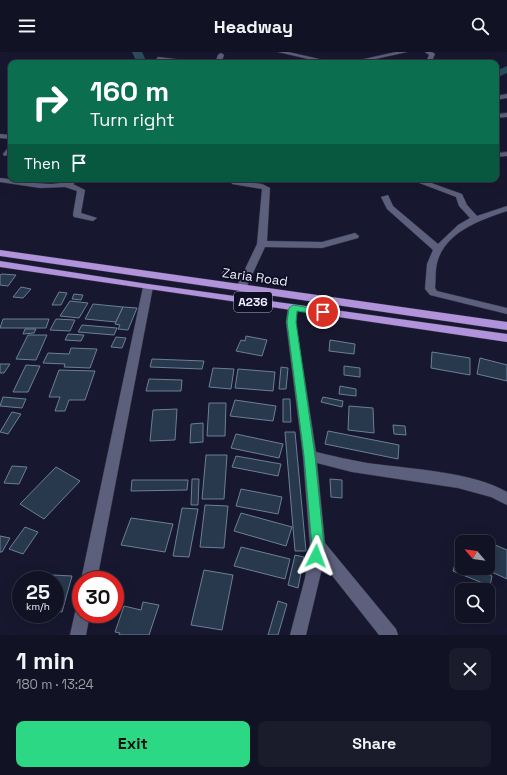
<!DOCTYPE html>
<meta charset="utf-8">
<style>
body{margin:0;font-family:"Space Grotesk",sans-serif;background:#1a1b2b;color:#f1f3f6;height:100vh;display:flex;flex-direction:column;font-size:15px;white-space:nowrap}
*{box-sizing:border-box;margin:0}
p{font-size:13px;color:#9c9ea6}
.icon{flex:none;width:22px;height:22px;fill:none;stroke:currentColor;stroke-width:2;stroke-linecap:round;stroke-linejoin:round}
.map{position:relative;height:583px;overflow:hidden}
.details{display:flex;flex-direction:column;background:#111223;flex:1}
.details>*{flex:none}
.top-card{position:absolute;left:8px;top:8px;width:491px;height:122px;border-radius:8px;box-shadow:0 4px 16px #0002,0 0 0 1px #303241;background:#0b6e4f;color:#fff;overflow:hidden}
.needle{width:26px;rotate:298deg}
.controls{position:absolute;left:455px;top:483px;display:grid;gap:8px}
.controls a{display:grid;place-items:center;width:40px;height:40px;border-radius:8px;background:#111223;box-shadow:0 4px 16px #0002,0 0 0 1px #303241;font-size:20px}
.speed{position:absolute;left:12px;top:519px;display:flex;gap:8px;font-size:20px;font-weight:700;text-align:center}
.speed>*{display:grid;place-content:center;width:52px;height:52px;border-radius:50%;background:#111223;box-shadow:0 4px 16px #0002,0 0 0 1px #303241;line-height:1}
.speed small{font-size:10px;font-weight:400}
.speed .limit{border:6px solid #d22;background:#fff;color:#111}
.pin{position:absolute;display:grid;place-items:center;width:34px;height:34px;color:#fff;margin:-17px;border:2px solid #fff;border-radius:50%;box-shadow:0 1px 4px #0007}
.me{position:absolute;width:44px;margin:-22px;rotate:3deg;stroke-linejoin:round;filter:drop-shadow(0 0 3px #0008)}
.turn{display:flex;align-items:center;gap:14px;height:84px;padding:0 16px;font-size:18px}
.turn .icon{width:52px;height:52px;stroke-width:2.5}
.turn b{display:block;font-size:28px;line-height:34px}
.then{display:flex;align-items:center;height:38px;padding:0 16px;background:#0003;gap:8px;font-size:15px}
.round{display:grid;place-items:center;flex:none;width:42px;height:42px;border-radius:8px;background:#1a1b2b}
.head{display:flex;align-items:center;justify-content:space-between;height:68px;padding:0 16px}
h1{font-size:24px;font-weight:700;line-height:30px}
.button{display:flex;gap:8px;margin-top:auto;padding:8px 16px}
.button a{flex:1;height:46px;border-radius:8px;background:#2cd884;color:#111;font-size:16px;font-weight:700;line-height:46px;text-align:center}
.button a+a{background:#1a1b2b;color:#f1f3f6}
header{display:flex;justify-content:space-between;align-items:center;height:52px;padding:0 16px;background:#111223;font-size:18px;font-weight:700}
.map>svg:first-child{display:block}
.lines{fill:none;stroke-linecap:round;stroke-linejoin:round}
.river{fill:#2a4d5d;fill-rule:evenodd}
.building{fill:#28394e;stroke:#6b7f97}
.minor-casing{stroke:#334;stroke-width:1}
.trunk-casing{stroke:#334;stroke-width:1}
.minor{fill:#5d607c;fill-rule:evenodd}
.trunk{fill:#b193dc;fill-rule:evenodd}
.route{fill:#2cd884;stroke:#1d8c56}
.labels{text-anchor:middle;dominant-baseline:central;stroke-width:4;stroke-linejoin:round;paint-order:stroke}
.shield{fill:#0e0f25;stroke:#abacbc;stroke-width:1}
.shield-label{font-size:12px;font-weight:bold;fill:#eeeffd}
.street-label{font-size:13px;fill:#eeeffd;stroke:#0e0f25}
</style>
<header><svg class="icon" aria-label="menu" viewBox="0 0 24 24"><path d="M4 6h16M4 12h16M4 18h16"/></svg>Headway<svg class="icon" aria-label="search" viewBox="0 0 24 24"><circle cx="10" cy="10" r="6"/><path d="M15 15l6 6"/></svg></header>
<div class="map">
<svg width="507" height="583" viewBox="0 0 507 583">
<rect width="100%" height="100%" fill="#17182f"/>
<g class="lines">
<!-- river -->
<g class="river">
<path d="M132 0H142L147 11H137Z"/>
<path d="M507 14V21L496 26V19Z"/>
</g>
</g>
<!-- building -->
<g class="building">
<path d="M225 217 235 220 232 224 222 222Z"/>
<path d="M2 222 16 223 8 234 0 233V223Z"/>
<path d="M21 235 31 237 23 246 13 245Z"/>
<path d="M59 240 67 241 61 253H52Z"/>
<path d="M74 242 83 243 81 248 72 247Z"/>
<path d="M70 249 88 251 79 266 60 264Z"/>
<path d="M93 252 123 255 116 270 85 267Z"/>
<path d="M123 255 137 256 128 278 118 277 120 273 115 272Z"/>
<path d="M3 267H49L46 276H0Z"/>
<path d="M56 267 75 268 70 279 50 278Z"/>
<path d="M82 273 117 276 114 283 78 280Z"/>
<path d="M25 277H36L34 281 23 282Z"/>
<path d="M68 282 84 283 81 289 65 288Z"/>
<path d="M28 283H47L36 308 16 307Z"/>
<path d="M246 284 267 288 262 304 236 299 241 288 245 289Z"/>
<path d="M116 285 126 286 122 296 111 295Z"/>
<path d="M330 288 355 292 354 302 329 299Z"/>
<path d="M71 296 97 297 90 316 64 315 65 312 43 311 48 301 69 302Z"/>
<path d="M432 300 470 306V323L431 316Z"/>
<path d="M480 306 507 313V329L477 322Z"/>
<path d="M152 307 204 309 202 317 150 315Z"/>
<path d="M0 312H10L4 321H0Z"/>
<path d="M26 313 40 314 28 340H13Z"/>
<path d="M344 314 360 316V325L344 323Z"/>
<path d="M281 315 288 316 286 337H279Z"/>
<path d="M213 316 234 317 231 337 209 335Z"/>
<path d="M238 317 275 320 273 339 235 336Z"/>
<path d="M59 318 95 319 85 348H69L65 359H55L60 345H49Z"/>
<path d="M149 327 182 328 181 339H146Z"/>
<path d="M340 334 356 337V344L339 342Z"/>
<path d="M3 345 26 347 22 356 0 354Z"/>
<path d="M323 345 343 349 342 355 321 350Z"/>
<path d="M283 347H290L291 370H283Z"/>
<path d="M235 348 276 354 273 369 230 364Z"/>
<path d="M209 351H226L225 384H207Z"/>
<path d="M349 354 373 356 374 381 348 378Z"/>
<path d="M177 357 175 388 150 389 153 358Z"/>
<path d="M12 360 21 362 8 382 0 380Z"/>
<path d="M203 371V390L190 391 191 372Z"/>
<path d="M393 373 405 374 406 383 394 382Z"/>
<path d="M328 379 399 393 398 407 325 392Z"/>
<path d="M285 380H295L306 499H295Z"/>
<path d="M236 382 283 392 279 406 231 396Z"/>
<path d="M206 403H227L224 447H202Z"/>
<path d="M236 404 281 412 278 424 232 415Z"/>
<path d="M12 414 27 415 19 432 4 431Z"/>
<path d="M56 415 80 429 44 467 20 452Z"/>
<path d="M192 427H199L198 453H191Z"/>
<path d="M330 427 342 428V446L331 445Z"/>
<path d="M132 428H188L187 438 131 439Z"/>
<path d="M241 437 282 445 278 462 236 454Z"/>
<path d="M205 453 228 454 224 496 200 495Z"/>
<path d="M182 456 198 457 189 505 173 504Z"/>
<path d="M241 461 292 475 286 494 234 479Z"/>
<path d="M131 466 173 472 165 500 121 493Z"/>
<path d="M25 475 38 480 23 502 9 497Z"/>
<path d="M0 484 10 486 2 500H0Z"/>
<path d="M488 490 507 498V527L483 516H488Z"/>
<path d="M241 495 290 507 285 527 234 514Z"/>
<path d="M295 503 304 505 298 536 288 533Z"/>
<path d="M456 509 462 511V516H473L492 524 490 534 453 519Z"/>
<path d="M204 518 233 523 222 578 191 573Z"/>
<path d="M52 523 72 524 62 560 55 559V528H51Z"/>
<path d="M278 549 287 552 278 583H268Z"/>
<path d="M143 550 159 553 149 583H119L120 581 115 580 124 554 141 558Z"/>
</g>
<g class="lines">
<defs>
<g id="minor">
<path d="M278 0H288L337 11H326Z"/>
<path d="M396 0H407L357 11H346Z"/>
<path d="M425 0H432L435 2 431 11 426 10 429 3Z"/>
<path d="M221 1 224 3 221 11H215L218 3Z"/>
<path d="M158 5 192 9 195 11 156 8Z"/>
<path d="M507 42V46L496 48V44Z"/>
<path d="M507 61V65L496 66V62Z"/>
<path d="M0 82 11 83V87L0 86Z"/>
<path d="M8 96H11V102L4 104 3 102Z"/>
<path d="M507 100V104L496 105V101Z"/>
<path d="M0 126C17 128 34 132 51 132 62 132 71 127 82 127L73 132 85 138 81 161 97 166 93 169 74 165 73 163 77 139 65 135 40 136 0 130Z"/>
<path d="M409 127H420L462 142 467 153 477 164 507 154V159C480 168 445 180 437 211 435 219 436 228 435 236L437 239 507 256V262L430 243 425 237 427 212 433 198 387 157 381 145 388 143 393 154 438 192 458 173 470 166 459 154 456 145Z"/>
<path d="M232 128 262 132 270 136 267 189 322 190 355 181 359 184 358 186 322 196 265 195 246 236 241 239 238 238 236 236 257 192 262 137 232 132Z"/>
<path d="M148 232 153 235 97 528H81L143 235Z"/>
<path d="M293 253 298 256 296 270 316 400C333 404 350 408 367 411 408 417 471 419 507 440V453L491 445 458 436 352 420 317 411 325 491 396 577 398 583H379L323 512 306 583H290L305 526 310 494 303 404 286 270 288 256Z"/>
<path d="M81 554V562H90L86 583H70L76 556Z"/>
</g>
<g id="trunk">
<path d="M0 198 507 270V278L0 204Z"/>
<path d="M0 209 148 232 507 282V290L0 215Z"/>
</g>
</defs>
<!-- minor casing -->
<use href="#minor" class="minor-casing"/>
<!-- trunk casing -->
<use href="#trunk" class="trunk-casing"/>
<!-- minor -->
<use href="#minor" class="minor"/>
<!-- trunk -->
<use href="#trunk" class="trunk"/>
</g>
<!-- route -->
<path class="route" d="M293 253 323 258 328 260 323 263 297 259 296 270 315 404 324 494 321 509 316 510 312 509 310 504 312 494 304 404 287 270 289 256Z"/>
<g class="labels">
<!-- shield labels -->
<rect class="shield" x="234" y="240" width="38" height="20" rx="3"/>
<g class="shield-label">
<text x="253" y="250">A236</text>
</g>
<!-- street labels -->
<g class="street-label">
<text transform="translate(255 225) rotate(8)">Zaria Road</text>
</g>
</g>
</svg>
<div class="controls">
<a><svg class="needle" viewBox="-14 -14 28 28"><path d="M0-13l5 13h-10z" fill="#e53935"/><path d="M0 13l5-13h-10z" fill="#9c9ea6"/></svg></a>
<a><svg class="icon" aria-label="search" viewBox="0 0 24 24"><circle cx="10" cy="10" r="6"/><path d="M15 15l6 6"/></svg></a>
</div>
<div class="speed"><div>25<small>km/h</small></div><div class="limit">30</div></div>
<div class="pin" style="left:323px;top:260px;background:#d93025"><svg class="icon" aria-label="arrive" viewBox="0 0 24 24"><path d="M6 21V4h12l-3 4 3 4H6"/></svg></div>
<svg class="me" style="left:316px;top:504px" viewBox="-20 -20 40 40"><path d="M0-17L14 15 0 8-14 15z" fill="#2cd884" stroke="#fff" stroke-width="4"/></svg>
<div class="top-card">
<div class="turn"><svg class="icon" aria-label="right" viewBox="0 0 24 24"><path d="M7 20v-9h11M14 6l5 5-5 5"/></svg><div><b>160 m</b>Turn right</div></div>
<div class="then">Then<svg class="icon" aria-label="arrive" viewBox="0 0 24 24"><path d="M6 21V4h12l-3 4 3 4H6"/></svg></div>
</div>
</div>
<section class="details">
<div class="head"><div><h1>1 min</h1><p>180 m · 13:24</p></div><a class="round"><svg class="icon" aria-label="close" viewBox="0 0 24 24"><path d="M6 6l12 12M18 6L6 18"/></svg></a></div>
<div class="button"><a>Exit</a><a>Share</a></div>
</section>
